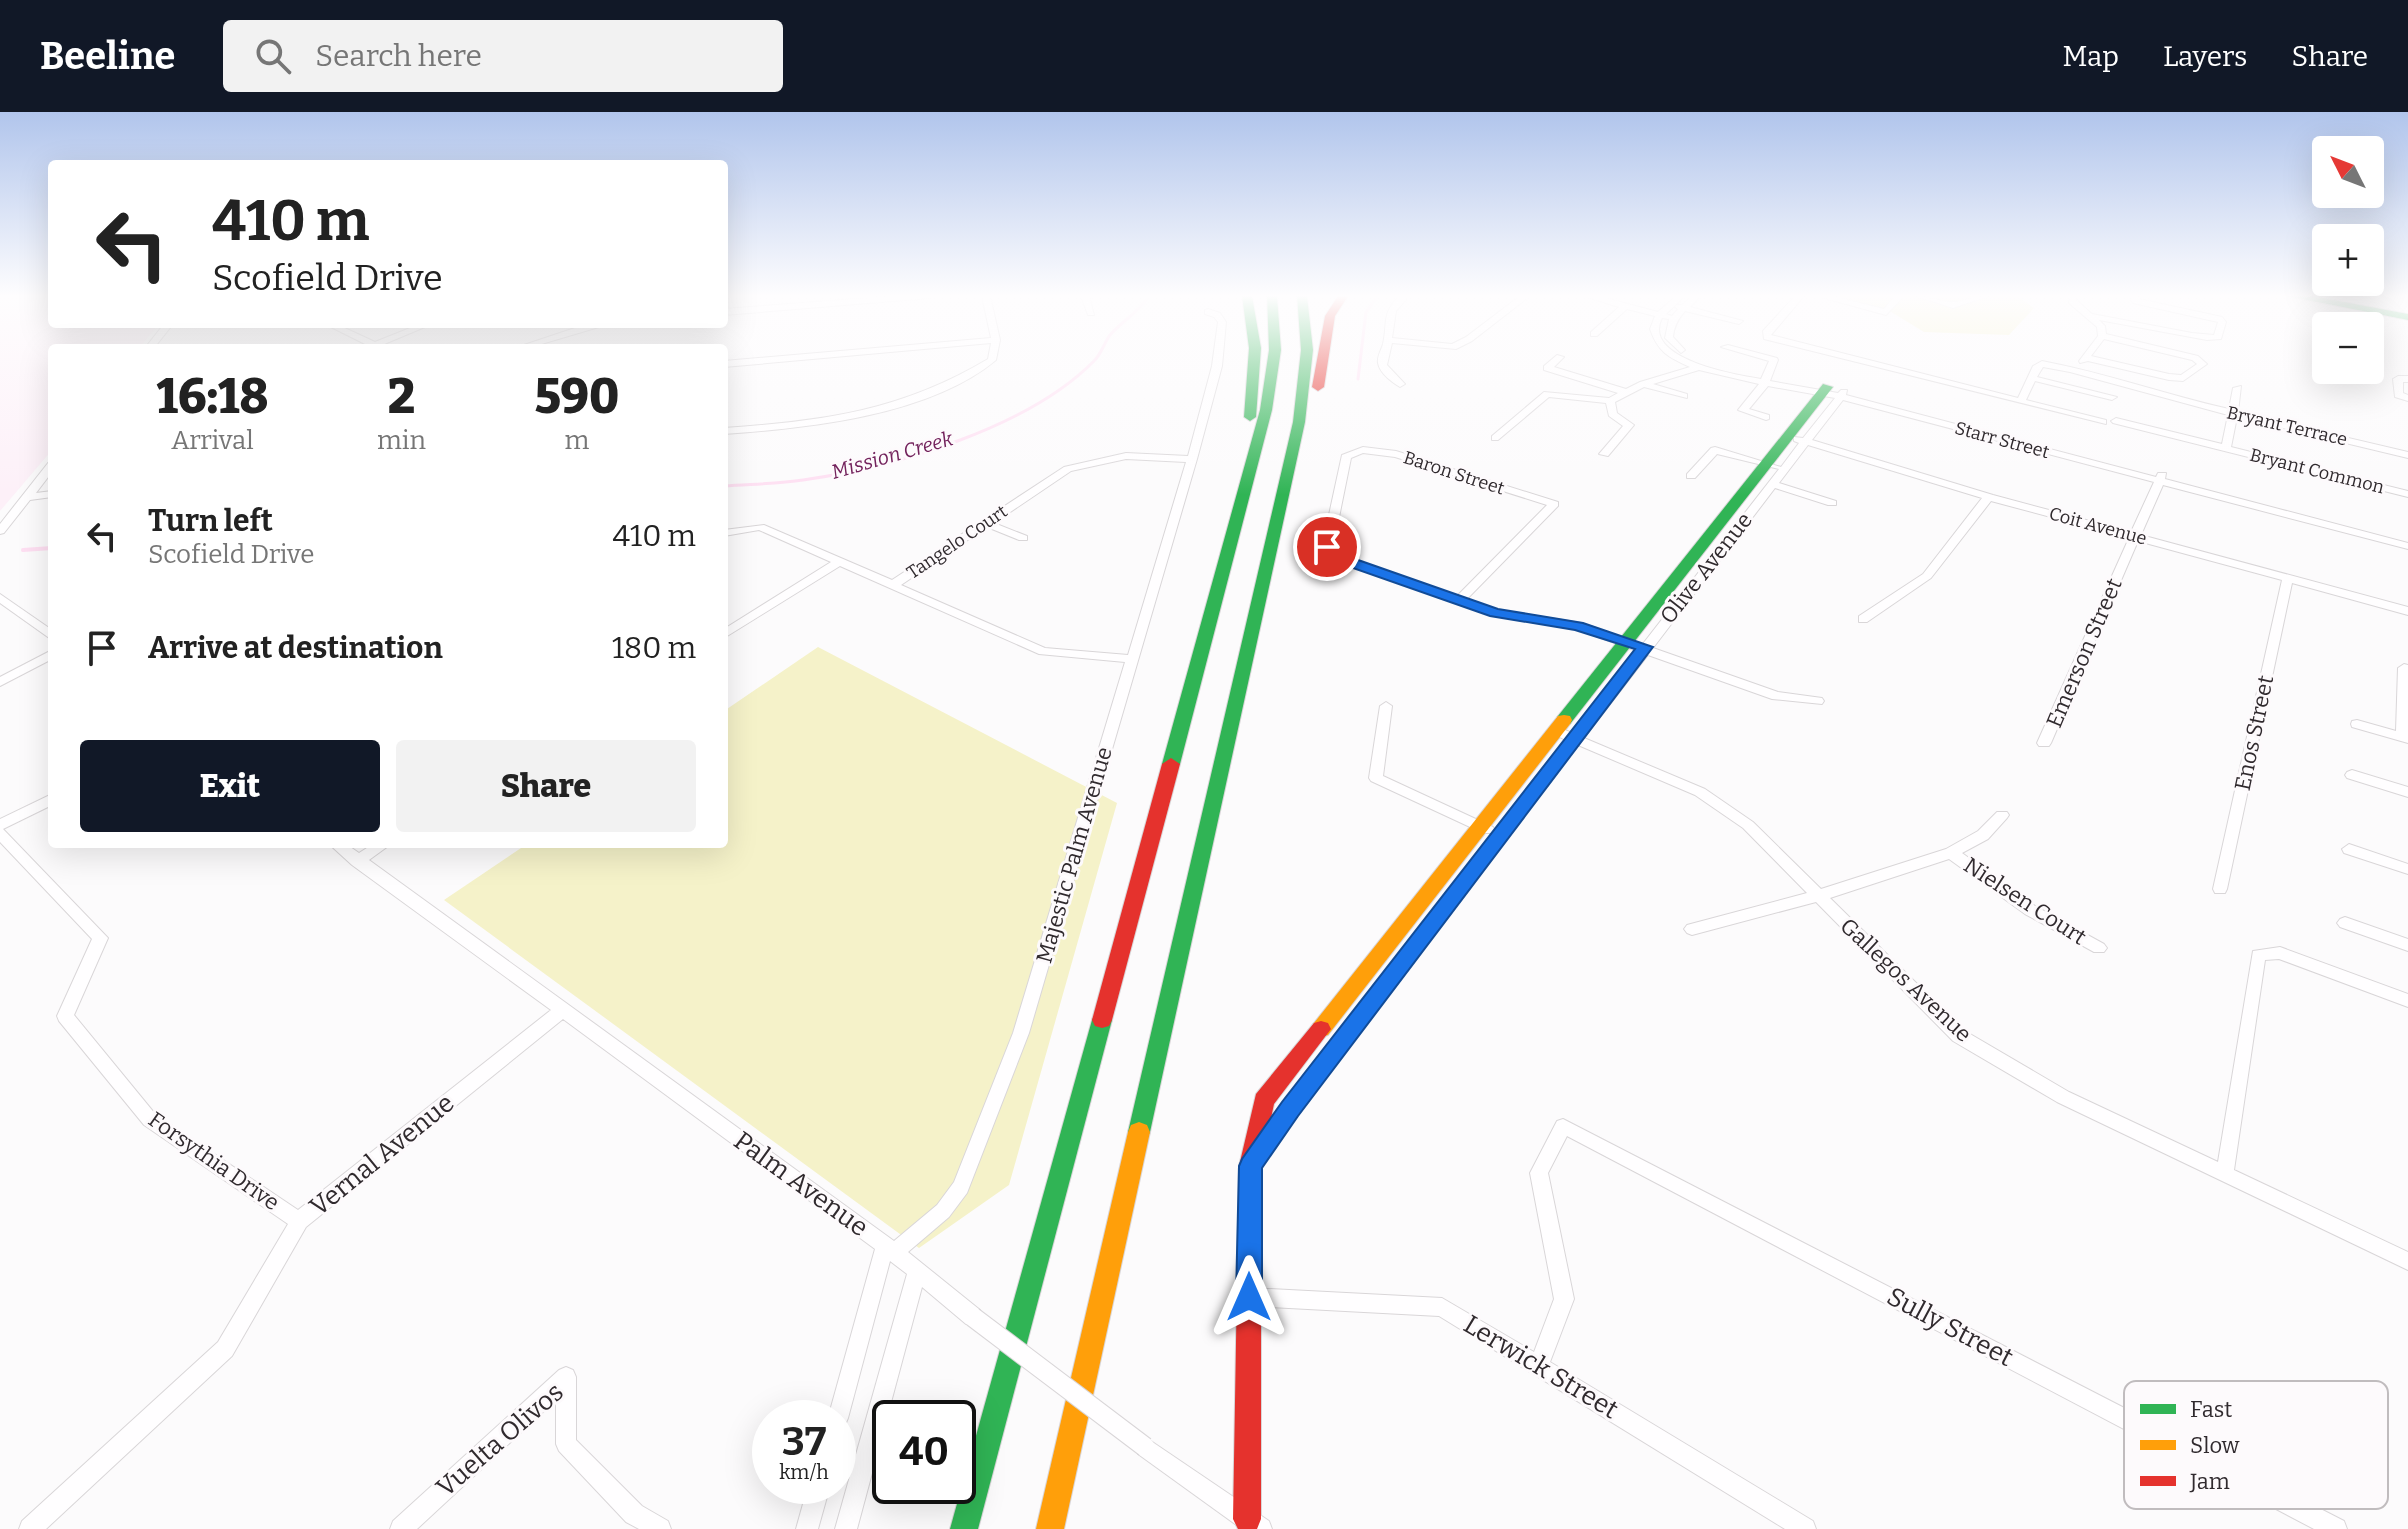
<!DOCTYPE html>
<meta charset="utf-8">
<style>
body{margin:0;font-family:Bitter,serif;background:#f2f2f2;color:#222;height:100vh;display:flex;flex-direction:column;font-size:30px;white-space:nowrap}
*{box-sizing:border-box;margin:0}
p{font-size:26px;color:#767676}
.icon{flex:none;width:44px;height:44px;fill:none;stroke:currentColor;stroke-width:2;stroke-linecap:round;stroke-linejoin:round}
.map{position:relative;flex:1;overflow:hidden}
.sheet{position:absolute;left:48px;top:232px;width:680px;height:504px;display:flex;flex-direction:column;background:#fff;border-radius:8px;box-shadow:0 8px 32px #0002}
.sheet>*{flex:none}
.guide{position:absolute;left:48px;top:48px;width:680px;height:168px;border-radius:8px;box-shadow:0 8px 32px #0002;background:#fff;color:#222;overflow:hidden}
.needle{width:52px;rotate:312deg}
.controls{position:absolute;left:2312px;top:24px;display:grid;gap:16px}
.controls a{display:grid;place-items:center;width:72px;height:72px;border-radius:8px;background:#fff;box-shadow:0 8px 32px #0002;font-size:40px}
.speed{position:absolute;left:752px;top:1288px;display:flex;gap:16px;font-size:40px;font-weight:700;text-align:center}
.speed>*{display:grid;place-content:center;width:104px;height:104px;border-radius:50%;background:#fff;box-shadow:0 8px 32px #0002;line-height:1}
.speed small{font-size:20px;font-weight:400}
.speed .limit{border:4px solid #111;border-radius:12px;background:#fff;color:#111}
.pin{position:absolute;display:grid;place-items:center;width:68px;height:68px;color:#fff;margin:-34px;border:4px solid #fff;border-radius:50%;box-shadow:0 2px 8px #0007}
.me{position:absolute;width:88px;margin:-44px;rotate:0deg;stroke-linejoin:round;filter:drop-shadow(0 0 6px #0008)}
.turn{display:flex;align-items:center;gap:28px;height:168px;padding:0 32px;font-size:36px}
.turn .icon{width:104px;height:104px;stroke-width:2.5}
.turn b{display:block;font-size:56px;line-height:68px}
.eta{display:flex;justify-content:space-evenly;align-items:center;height:136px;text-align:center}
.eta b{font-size:48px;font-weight:800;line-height:56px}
.action{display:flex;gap:16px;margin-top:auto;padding:16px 32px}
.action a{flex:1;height:92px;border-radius:8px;background:#111827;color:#fff;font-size:32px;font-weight:800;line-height:92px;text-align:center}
.action a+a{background:#f2f2f2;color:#222}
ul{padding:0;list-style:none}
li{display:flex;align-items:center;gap:24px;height:112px;padding:0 32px}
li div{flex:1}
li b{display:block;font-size:30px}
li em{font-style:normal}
header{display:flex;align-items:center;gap:48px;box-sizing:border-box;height:112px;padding:0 40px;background:#111827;color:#fff}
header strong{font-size:38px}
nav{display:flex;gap:44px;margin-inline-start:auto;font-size:28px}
.search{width:560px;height:72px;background:#f2f2f2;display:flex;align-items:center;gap:20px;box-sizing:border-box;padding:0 28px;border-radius:8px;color:#767676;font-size:30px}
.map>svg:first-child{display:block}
.built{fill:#fdf0f8}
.green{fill:#f5f2c9}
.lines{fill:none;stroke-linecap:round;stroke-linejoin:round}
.stream-far1{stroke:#fedff2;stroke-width:3}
.stream{stroke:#fedff2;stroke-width:4}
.street-casing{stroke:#d9d6d8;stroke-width:2}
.fast-casing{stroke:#d9d6d8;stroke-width:2}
.slow-casing{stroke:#d9d6d8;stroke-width:2}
.jam-casing{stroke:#d9d6d8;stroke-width:2}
.street{fill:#fffeff;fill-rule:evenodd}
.fast{fill:#30b455;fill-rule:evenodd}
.slow{fill:#ff9f0a;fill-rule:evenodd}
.jam{fill:#e5322d;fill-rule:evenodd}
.street-bridge-casing{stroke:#d9d6d8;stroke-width:21;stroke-linecap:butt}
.street-bridge{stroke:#fffeff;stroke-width:19}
.route{fill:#1a73e8;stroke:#114b97;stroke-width:2}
.labels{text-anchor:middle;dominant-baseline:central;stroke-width:6;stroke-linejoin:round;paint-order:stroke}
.far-street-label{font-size:18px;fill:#302a2e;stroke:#fdfafc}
.far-water-label{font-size:20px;font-style:italic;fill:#73225c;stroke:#fdfafc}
.street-label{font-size:22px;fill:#302a2e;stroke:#fdfafc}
.near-street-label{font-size:26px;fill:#302a2e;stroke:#fdfafc}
.key{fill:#fdfafc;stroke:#c0bcbe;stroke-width:2}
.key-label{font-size:22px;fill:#302a2e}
</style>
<header>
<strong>Beeline</strong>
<div class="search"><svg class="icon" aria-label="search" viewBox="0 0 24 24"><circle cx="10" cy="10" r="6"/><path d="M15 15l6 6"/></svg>Search here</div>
<nav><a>Map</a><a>Layers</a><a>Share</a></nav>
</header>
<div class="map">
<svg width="2408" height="1417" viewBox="0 0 2408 1417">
<rect width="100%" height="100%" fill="#fcfbfc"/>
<!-- built -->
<path class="built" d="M52 184V212H159L139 236H52V338L0 399V186Z"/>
<!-- green -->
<g class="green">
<path d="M1833 184H2017L2034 196 2009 223 1924 220 1888 198Z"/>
<path d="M818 535 1117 691 1009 1073 919 1136 444 788 527 732H724V599Z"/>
</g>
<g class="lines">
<!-- stream-far1 -->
<g class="stream-far1">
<path d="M1358 267 1366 200 1378 184"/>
<path d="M724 374C750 372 777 372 803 368 895 355 1028 316 1094 249 1102 241 1104 231 1110 223 1122 209 1139 200 1149 184"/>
</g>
<!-- stream -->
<path class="stream" d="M23 438 52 436"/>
<defs>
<g id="street">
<path d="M895 184H934L930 186 724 203V197Z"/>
<path d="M982 184H990L1000 228 996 248C929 304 808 316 724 322V316C823 309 901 299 988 247L991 231 724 255V249L991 226Z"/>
<path d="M1081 184H1089L1094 203H1088Z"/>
<path d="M1400 184H1409L1396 199 1392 226 1452 232 1466 225 1520 184H1530L1472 229 1456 237 1392 231 1387 253 1405 272 1400 275C1392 270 1380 262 1378 251 1377 244 1381 239 1383 232 1388 211 1381 201 1400 184Z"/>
<path d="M1584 184H1598L1658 200 1676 184H1685L1666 202 1672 204 1678 197 1675 195 1676 193H1682L1692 184H1701L1690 195 1743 209 1739 212 1685 199C1678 207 1674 214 1673 225L1685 238 1681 241 1665 226 1669 207 1662 206C1641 247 1736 263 1761 267L1769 249 1721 235 1728 233 1777 246 1778 248 1770 269 1838 281 1841 278H1847L1846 283 2156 365 2158 361H2166L2165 367 2408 431V437L2163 373 2141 423 2408 495V503L2292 471 2227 777 2225 781H2215L2213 777 2282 468 2138 429 2051 631 2049 634H2039L2037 631 2129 426 1991 389 1931 466 1867 510H1859V504L1923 462 1982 386 1808 333 1779 371 1836 389V393H1828L1775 376 1653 536 1778 580 1822 586 1824 589 1822 592 1772 587 1648 543 1584 626 1705 677 1753 710 1821 777 1946 737 1978 719 1997 700H2007L2009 703 2007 706 1988 727 1962 741 2035 794 2104 832 2107 836 2104 840H2094L2025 802 1949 747 1830 786 1965 919 2069 980 2218 1050 2253 839 2280 835 2408 882V895L2279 847 2265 848 2234 1058 2408 1140V1158L2057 990 1953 929 1816 790 1692 823 1687 821 1684 817 1687 813 1807 781 1743 716 1695 683 1578 633 1296 1002 1263 1049 1257 1052 1251 1049 1248 1044 1251 1039 1284 992 1567 629 1549 619 1551 616 1556 615 1573 621 1637 539 1576 517 1491 503 1331 447 1322 435 1342 343 1363 335 1396 339 1558 390V394L1467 487 1497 498 1582 511 1642 533 1779 357 1717 342 1695 366H1687V362L1711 336 1715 335 1781 355 1799 331 1794 329V325L1803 326 1835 286 1768 274 1749 297 1769 303V307L1766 308 1738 298 1759 272 1699 258 1653 272 1687 282V286L1644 275 1615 290 1617 301 1634 313 1608 344 1599 342 1623 314 1609 304 1606 291 1549 285 1498 328H1492V324L1544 280 1609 286 1618 281 1544 258V254L1557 243 1564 245 1554 255 1626 277 1640 270 1690 255C1668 245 1658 240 1650 217L1655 204 1627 197 1597 224H1591V220L1619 195ZM1843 288 2154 370 2131 420 1993 383 1812 328ZM1363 341 1395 345 1547 393 1457 484 1339 443 1333 435 1351 346Z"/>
<path d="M1795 184H1804L1771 223 2018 286 2033 254 2042 249C2106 261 2166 283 2229 297L2233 276 2241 274 2238 300 2408 340V346L2237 305 2231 335 2408 379V385L2113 311 2111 309 2116 306 2222 332 2228 303 2070 260 2043 255 2037 265 2117 285 2112 288 2035 269 2026 288 2106 308V312L1764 227 1763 219Z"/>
<path d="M1817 184H1832L1884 197 1895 184H1904L1886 203Z"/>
<path d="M1916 184C1929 184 1943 191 1955 190 1967 188 1976 184 1988 184L1953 196Z"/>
<path d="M2070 184H2078L2076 188 2092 202 2192 221 2214 223 2218 210 2133 191 2130 184H2138L2139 187 2222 205 2226 210 2221 227 2207 228 2099 208 2105 214 2106 222 2198 244 2207 252 2183 269 2169 268 2088 249 2080 251 2079 249 2098 224 2097 215 2069 191ZM2104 227 2192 248 2197 252 2181 263 2169 262 2091 244Z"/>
<path d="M1208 197 1220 201 1226 210 1222 254 1197 347 1029 921 967 1081 949 1105 908 1140 980 1198 983 1205 980 1212 973 1214 966 1212 922 1175 857 1417H835L907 1162 890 1149 848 1306 845 1313 838 1316V1306H828L875 1137 563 907 306 1115 232 1244 46 1417H19L22 1409 218 1230 288 1112 144 1013 59 909 57 904 92 827 0 730V707L52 682V693L3 717 108 826 74 903 156 1003 298 1098 551 898 352 753 329 732H346L359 741 373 732H391L369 748 894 1129 937 1093 954 1070 1013 921 1125 550 1039 542 840 454 724 526V517L831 450 759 418 724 424V418L764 413 892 468 1064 355 1126 341 1188 344 1212 254 1218 210 1214 205 1205 202V198ZM1126 347 1186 350 1128 543 1045 536 901 473 987 415 1019 428H1027V424L994 411 1071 359Z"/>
<path d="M164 212H173L154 236H145Z"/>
<path d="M325 212H336L375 230 420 212H432L382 233 384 236 371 235Z"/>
<path d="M587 212H609L528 236H515Z"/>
<path d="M2408 264V270H2403V281L2408 283V289L2395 285 2393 267 2398 264Z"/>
<path d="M52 350V360L36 381 52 379V385L30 388 4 421 0 422V412L48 351Z"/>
<path d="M0 482 52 518V528L0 491Z"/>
<path d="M52 538V547L0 574V565Z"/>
<path d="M2404 552 2408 553V631L2352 615 2351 612 2352 609 2357 608 2396 619 2398 556Z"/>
<path d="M1386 590 1392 594 1383 664 1493 715 1495 718 1493 721H1483L1371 669 1369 666 1380 594Z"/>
<path d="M2352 658 2408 675V685L2347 666 2345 663 2347 660Z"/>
<path d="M2349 732 2408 752V762L2344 741 2342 737Z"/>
<path d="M2345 805 2408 827V839L2340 815 2337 811 2340 807Z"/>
<path d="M1563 1007 2344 1409 2347 1417H2314L1567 1024 1548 1061 1574 1187 1550 1250 1813 1409 1816 1417H1785L1439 1204 1249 1194 1242 1191 1239 1185 1242 1179 1249 1176 1442 1186 1534 1240 1554 1187 1530 1061 1557 1009Z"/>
<path d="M566 1255 573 1258 576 1265V1328L642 1394 668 1409 671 1417H639L626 1410 559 1339 556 1332V1288L417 1417H390L393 1409 559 1258Z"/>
<path d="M1145 1325 1269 1409 1272 1417H1242L1138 1342 1135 1335 1138 1328Z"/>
<path d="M808 1374H830L818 1417H796Z"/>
</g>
<g id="fast">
<path d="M1242 184H1252L1261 236 1256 305 1250 309 1244 305 1249 236Z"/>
<path d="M1267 184H1277L1281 238 1272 298 1180 652 1171 658 1162 652 1260 298 1269 238Z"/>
<path d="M1297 184H1307L1313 238 1305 310 1150 1020 1147 1027 1139 1030 1131 1027 1128 1020 1293 310 1301 238Z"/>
<path d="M2288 184H2312L2408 202V208Z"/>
<path d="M1823 272 1833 275 1570 612H1558L1556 608 1558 604Z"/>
<path d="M1102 900 1109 902 1112 908 978 1417H950L1092 908 1095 902Z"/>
</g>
<g id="slow">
<path d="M1564 603 1570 604 1572 608 1570 612 1328 923 1321 925 1314 923 1311 917 1314 911 1558 604Z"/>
<path d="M1139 1010 1147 1013 1150 1020 1064 1417H1036L1128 1020 1131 1013Z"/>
</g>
<g id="jam">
<path d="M1338 184H1348L1335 204 1324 275 1318 279 1312 275 1325 204Z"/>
<path d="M1171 646 1180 652 1112 908 1109 914 1102 916 1095 914 1092 908 1162 652Z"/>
<path d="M1321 909 1328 911 1331 917 1274 992 1261 1054V1407L1257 1417H1238L1233 1407 1239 1054 1256 982 1314 911Z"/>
</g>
</defs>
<!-- street casing -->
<use href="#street" class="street-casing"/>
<!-- fast casing -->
<use href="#fast" class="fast-casing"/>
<!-- slow casing -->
<use href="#slow" class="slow-casing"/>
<!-- jam casing -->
<use href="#jam" class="jam-casing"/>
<!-- street -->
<use href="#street" class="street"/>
<!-- fast -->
<use href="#fast" class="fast"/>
<!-- slow -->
<use href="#slow" class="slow"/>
<!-- jam -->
<use href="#jam" class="jam"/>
<defs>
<path id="street-bridge" d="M973 1205 1145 1335"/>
</defs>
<!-- street-bridge casing -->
<use href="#street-bridge" class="street-bridge-casing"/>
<!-- street-bridge -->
<use href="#street-bridge" class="street-bridge"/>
</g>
<!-- sky -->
<linearGradient id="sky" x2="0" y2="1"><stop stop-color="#b1c5ec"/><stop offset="0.48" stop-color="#fefdfe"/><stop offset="1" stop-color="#fefdfe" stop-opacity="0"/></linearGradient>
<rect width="2408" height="383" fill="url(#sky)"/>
<!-- route -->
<path class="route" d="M1327 431 1341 442 1498 497 1583 511 1653 535 1298 1004 1262 1056V1185L1258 1193 1249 1197 1240 1193 1236 1185 1239 1054 1242 1047 1282 990 1635 537 1575 518 1490 504 1330 448 1320 435Z"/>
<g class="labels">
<!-- far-street labels -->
<g class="far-street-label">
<text transform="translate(2287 314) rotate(13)">Bryant Terrace</text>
<text transform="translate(2002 328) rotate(15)">Starr Street</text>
<text transform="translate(2317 359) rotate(14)">Bryant Common</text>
<text transform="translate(1454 361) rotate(18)">Baron Street</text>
<text transform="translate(2098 414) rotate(15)">Coit Avenue</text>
<text transform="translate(957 430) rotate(-34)">Tangelo Court</text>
</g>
<!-- far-water labels -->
<g class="far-water-label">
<text transform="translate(892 343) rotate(-16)">Mission Creek</text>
</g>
<!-- street labels -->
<g class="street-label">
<text transform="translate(1706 456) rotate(-52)">Olive Avenue</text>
<text transform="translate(2084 541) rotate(-67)">Emerson Street</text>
<text transform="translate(2254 621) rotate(-78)">Enos Street</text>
<text transform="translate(1074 743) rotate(-74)">Majestic Palm Avenue</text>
<text transform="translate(2025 789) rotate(33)">Nielsen Court</text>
<text transform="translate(1906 868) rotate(43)">Gallegos Avenue</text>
<text transform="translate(214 1049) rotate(35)">Forsythia Drive</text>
</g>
<!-- near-street labels -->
<g class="near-street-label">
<text transform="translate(382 1043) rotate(-39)">Vernal Avenue</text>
<text transform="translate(801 1072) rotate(36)">Palm Avenue</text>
<text transform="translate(1950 1215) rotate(28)">Sully Street</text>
<text transform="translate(1541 1255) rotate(31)">Lerwick Street</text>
<text transform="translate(500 1328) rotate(-41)">Vuelta Olivos</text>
</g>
</g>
<!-- legend -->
<rect x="2124" y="1269" width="264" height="128" rx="12" class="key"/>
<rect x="2140" y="1292" width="36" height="10" fill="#30b455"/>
<rect x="2140" y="1328" width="36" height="10" fill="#ff9f0a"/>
<rect x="2140" y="1364" width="36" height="10" fill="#e5322d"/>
<g class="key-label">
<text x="2190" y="1305">Fast</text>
<text x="2190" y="1341">Slow</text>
<text x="2190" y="1377">Jam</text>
</g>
</svg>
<div class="controls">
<a><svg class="needle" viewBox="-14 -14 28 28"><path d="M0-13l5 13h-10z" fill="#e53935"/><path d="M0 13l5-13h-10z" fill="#767676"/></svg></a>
<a>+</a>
<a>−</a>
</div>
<div class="speed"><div>37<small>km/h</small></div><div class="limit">40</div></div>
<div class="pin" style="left:1327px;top:435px;background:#d93025"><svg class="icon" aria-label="arrive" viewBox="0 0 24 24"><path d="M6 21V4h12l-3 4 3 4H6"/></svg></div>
<svg class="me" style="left:1249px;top:1185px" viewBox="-20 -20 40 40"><path d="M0-17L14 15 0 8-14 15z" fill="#1a73e8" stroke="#fff" stroke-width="4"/></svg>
<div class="guide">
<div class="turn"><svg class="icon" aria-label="left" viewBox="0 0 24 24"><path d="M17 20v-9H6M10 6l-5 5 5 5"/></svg><div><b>410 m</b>Scofield Drive</div></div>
</div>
<section class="sheet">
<div class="eta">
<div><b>16:18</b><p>Arrival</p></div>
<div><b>2</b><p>min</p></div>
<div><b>590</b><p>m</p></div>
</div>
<ul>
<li><svg class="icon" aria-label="left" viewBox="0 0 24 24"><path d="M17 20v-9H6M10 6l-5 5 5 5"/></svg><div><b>Turn left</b><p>Scofield Drive</p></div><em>410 m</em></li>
<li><svg class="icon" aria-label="arrive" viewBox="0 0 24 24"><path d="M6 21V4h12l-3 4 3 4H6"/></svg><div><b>Arrive at destination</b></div><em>180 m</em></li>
</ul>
<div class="action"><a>Exit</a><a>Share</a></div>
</section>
</div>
